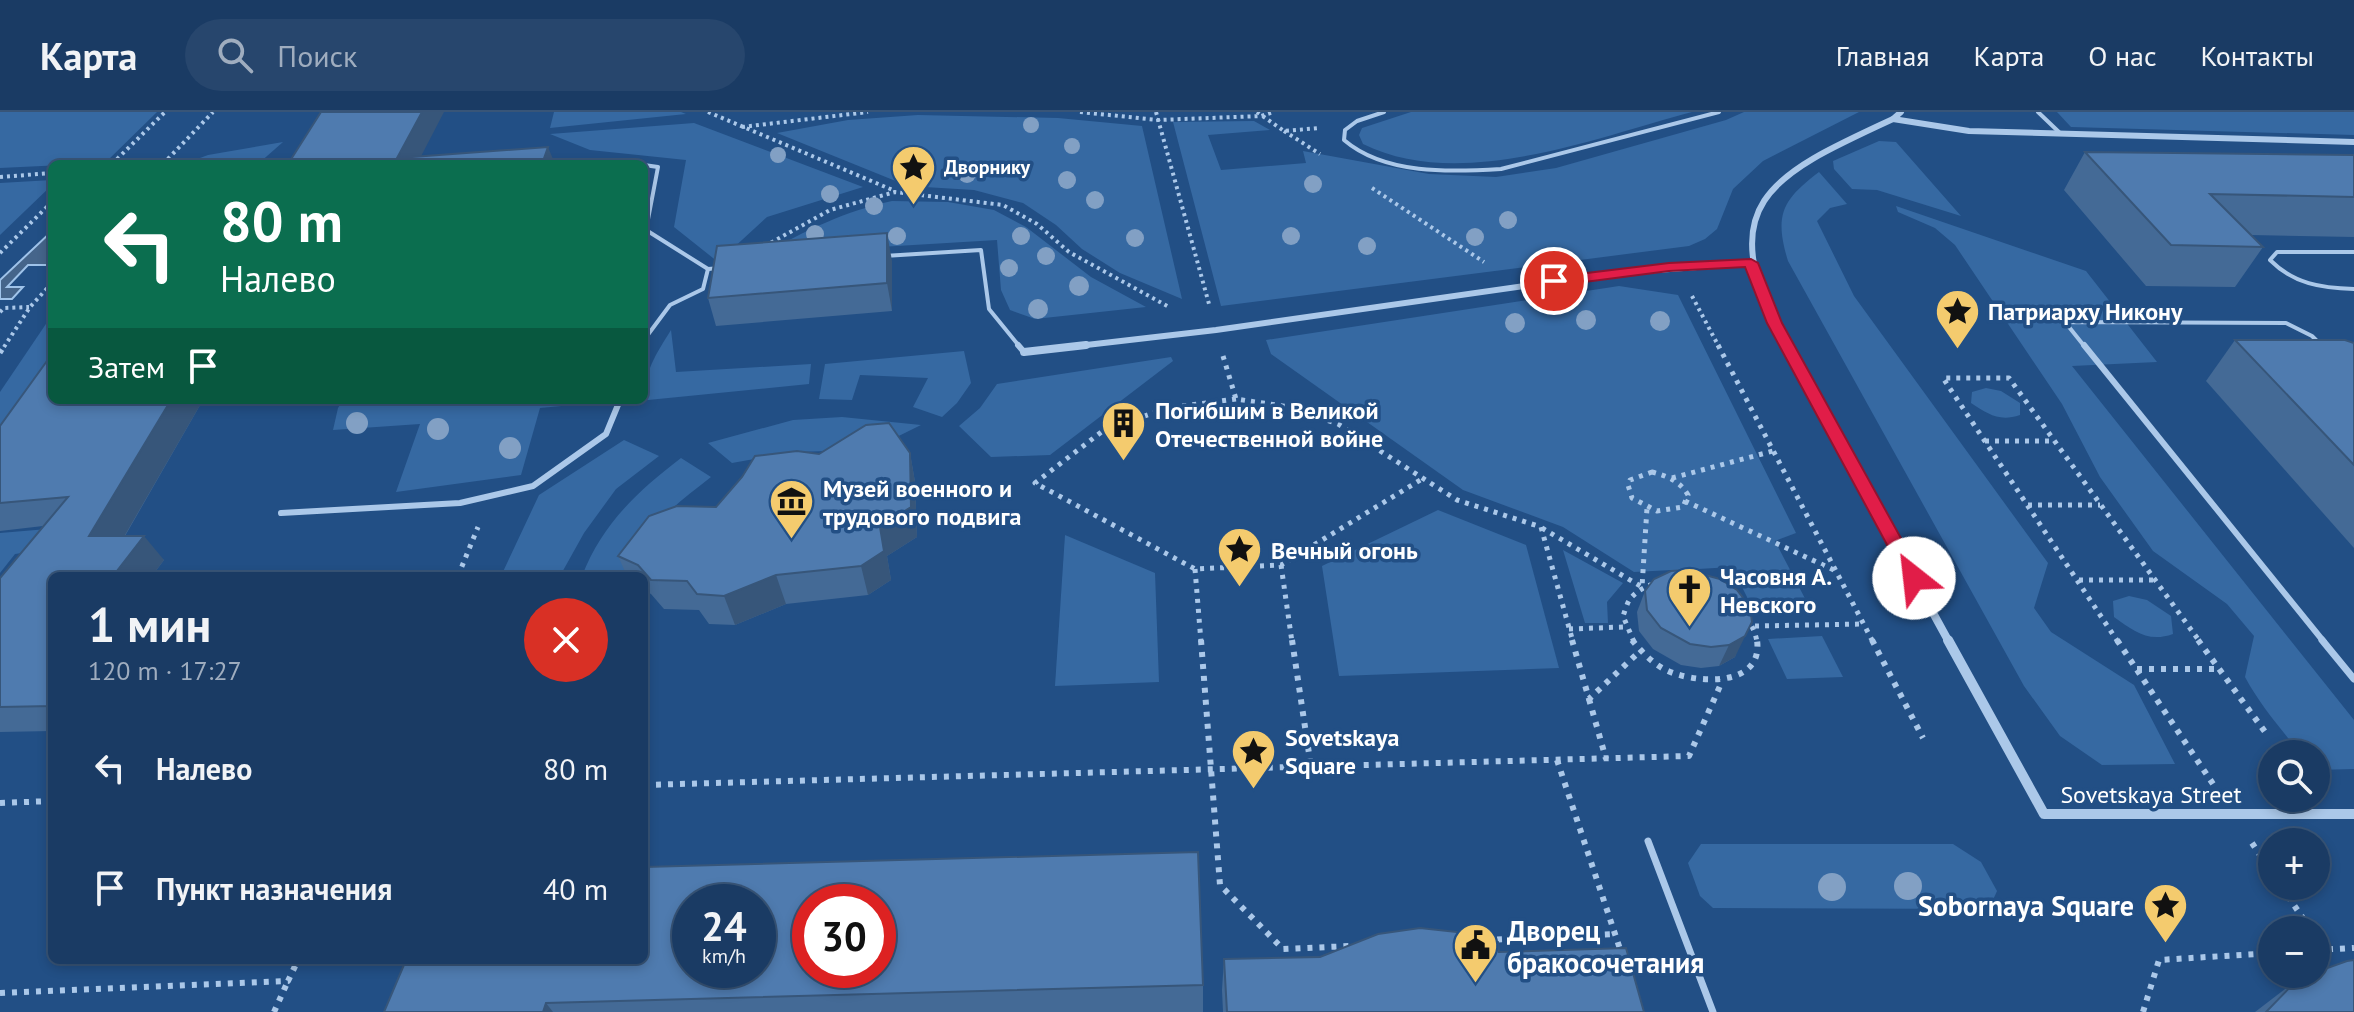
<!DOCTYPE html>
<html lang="ru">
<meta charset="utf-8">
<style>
body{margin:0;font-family:"PT Sans",sans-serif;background:#27466d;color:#f1f3f6;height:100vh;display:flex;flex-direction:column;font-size:30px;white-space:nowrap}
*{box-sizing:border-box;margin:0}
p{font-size:26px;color:#9fadbf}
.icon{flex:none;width:44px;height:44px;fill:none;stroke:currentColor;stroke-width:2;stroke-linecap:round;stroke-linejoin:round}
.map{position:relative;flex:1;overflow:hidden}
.sheet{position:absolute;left:48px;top:460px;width:600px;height:392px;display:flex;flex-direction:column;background:#1a3b64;border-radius:12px;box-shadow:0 4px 12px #0003,0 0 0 2px #385578}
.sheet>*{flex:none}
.guide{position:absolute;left:48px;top:48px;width:600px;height:244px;border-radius:12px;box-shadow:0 4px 12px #0003,0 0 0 2px #385578;background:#0b6e4f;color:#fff;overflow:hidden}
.fabs{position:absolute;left:2258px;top:628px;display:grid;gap:16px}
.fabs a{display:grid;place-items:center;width:72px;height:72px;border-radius:50%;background:#1a3b64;box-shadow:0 4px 12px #0003,0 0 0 2px #385578;font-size:40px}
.speed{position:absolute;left:672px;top:772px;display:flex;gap:16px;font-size:40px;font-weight:700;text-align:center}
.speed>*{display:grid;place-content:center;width:104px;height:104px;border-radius:50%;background:#1a3b64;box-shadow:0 4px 12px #0003,0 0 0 2px #385578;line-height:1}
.speed small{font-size:20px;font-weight:400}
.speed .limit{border:12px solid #d22;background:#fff;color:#111}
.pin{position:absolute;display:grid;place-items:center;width:68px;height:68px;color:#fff;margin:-34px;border:4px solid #fff;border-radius:50%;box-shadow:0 2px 8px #0007}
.me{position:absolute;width:88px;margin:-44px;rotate:331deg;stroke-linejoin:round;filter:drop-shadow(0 0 6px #0008)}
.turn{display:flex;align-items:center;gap:28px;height:168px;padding:0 40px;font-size:36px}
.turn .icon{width:104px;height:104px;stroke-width:2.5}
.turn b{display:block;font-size:56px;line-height:68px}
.then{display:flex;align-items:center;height:76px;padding:0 40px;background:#0003;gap:16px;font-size:30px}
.round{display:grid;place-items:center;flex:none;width:84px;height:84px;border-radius:42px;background:#27466d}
.overview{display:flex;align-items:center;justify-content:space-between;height:136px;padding:0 40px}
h1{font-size:48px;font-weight:600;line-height:60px}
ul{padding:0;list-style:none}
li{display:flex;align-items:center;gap:24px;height:120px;padding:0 40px}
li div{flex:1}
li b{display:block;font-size:30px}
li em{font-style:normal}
header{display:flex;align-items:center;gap:48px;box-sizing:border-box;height:112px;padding:0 40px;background:#1a3b64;border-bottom:2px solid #385578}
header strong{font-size:38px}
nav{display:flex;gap:44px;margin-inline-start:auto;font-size:28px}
.search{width:560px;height:72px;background:#27466d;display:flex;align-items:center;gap:20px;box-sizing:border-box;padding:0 28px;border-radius:44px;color:#9fadbf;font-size:30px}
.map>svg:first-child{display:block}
.green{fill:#3669a2}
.water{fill:#45658b;stroke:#9fc3ea;stroke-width:2}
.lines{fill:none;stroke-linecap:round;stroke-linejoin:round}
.path-far2{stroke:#abc8e9;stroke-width:4;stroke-dasharray:3 4;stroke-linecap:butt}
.path-far1{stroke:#abc8e9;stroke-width:5;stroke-dasharray:4 6;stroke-linecap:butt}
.path{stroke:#abc8e9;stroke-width:6;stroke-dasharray:5 7;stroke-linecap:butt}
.service-far2{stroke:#abc8e9;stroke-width:4}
.service-far1{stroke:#abc8e9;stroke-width:6}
.service{stroke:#abc8e9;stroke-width:7}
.minor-far2{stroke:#abc8e9;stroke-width:6}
.minor-far1{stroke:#abc8e9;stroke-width:8}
.minor{stroke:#abc8e9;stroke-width:10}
.tree{fill:#82a0c4}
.wall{fill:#446a96}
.shaded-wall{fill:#37567a}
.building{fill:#4f7baf;stroke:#37567a;stroke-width:2;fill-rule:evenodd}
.route{fill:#e11d48;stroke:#92132f;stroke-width:2}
.labels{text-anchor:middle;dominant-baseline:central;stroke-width:7;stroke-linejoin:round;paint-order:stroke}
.far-poi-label{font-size:20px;font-weight:bold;fill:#fff;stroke:#224f85;text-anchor:start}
.poi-label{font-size:24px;font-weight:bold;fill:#fff;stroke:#224f85;text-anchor:start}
.street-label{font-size:24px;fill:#fff;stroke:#224f85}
.near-poi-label{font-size:28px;font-weight:bold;fill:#fff;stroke:#224f85;text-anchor:end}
</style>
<header>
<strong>Карта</strong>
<div class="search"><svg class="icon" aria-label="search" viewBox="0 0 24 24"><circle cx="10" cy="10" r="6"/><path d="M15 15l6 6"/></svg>Поиск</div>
<nav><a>Главная</a><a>Карта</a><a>О нас</a><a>Контакты</a></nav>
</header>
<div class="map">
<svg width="2354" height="900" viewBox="0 0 2354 900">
<rect width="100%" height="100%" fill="#224f85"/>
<!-- green -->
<g class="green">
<path d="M0 0H157L105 51 0 56Z"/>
<path d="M554 0H681L686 2 550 16Z"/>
<path d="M1411 0H1692C1594 26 1460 80 1363 32L1359 23 1362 16Z"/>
<path d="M1744 0H1859L1763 49 1733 77 1717 117 1705 127 1689 134 1221 194 1173 10 1254 9 1270 18 1208 23 1221 58 1306 51 1303 39 1429 62 1496 65 1556 56 1726 8Z"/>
<path d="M2057 0H2354V23L2071 15Z"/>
<path d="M918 3 1058 6 1142 14 1182 187 1120 161 1082 137 1056 113 1023 91 974 78 908 74 777 21 848 8Z"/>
<path d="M694 11 863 75 767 105 718 150 674 115 686 48 590 38 550 22Z"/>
<path d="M1879 29 1896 30 1961 104 1877 78 1852 77 1834 57 1833 49Z"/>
<path d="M283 30 258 52H184L208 43Z"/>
<path d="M1819 60 1847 92 1830 96 1817 109 1854 184 2048 451 2034 496 2051 520 2134 573 2175 652 2102 653 2060 624 2024 574 1788 149C1774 103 1782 88 1819 60Z"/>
<path d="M52 68V73L0 123V71Z"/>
<path d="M892 89 948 90 994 98 1026 115 1091 165 1146 195 1035 207 1010 198 1001 178 997 128 763 142C805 119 845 99 892 89Z"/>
<path d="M1896 94 2086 159 2157 250 2072 254 2354 608V657L2316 658V642H2301C2281 617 2260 593 2245 565L2254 524 2227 492 2153 439 2100 365 2062 292 1955 133 1935 116 1898 100Z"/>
<path d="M1619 174 1678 183 1796 421 1775 429 1811 498 1754 499 1732 455 1698 457 1701 466 1672 458 1634 460 1563 415 1463 378 1271 242 1266 228Z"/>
<path d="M52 203V283L0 361V280Z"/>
<path d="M671 218 676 260 811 252 809 272 638 289 644 288C644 260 656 242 671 218Z"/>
<path d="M964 239 971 271 957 291 942 305 913 295 928 266 860 263 852 288 819 287 825 252Z"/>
<path d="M1171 245 1173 249 1050 343 991 345 959 314 980 296 997 272Z"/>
<path d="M1986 276 2001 279 2020 291V303C1999 310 1988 302 1971 291L1972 280Z"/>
<path d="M343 288H586L583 292 540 296 521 363 396 380 420 312 333 318 338 296Z"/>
<path d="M842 305 921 313 846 350 829 339 794 340 732 351 708 331 793 308Z"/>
<path d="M624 328 659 344 616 377 584 421 560 464H501L539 383Z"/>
<path d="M681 346 711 365C675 393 640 419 624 464H582C602 412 638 379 681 346Z"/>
<path d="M1438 398 1526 433 1559 556 1339 564 1322 454Z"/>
<path d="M95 413 72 434 15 442 0 461V421Z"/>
<path d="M1065 423 1155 461 1159 570 1055 574Z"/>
<path d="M1563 438 1623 471 1607 490 1608 511H1585Z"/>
<path d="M2129 484 2147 488 2171 504 2173 522C2148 531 2134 519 2114 505L2113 489Z"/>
<path d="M1822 524 1843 565 1787 567 1768 527Z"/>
<path d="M1701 732H1953L1981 750 1997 779 1989 797 1713 796 1700 784 1688 751Z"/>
</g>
<!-- water -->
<path class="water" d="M52 119V139L49 143 52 147 47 153H28L7 175H23L12 187H0V168Z"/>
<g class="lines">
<!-- path-far2 -->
<g class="path-far2">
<path d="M708 0 895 79"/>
<path d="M1080 0 1158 8 1261 4 1274 0"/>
<path d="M1156 0 1209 192"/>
<path d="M1257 0 1284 19 1319 16"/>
<path d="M742 15 868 0"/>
<path d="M1284 19 1320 42"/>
<path d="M112 52 165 0"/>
<path d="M163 52 213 0"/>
<path d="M0 65 52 61"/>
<path d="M1372 76 1484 150"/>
<path d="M765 134 830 98 895 80 1003 93 1037 112 1069 140 1169 195"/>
<path d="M0 141 52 90"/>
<path d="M1692 184 1719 235"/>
<path d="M0 200 4 196 29 195"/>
<path d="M4 235 30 195 52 171"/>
</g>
<!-- path-far1 -->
<g class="path-far1">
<path d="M1718 233 1873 530"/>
<path d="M0 241 5 233"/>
<path d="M1223 244 1236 287 1289 295 1338 312 1457 388 1541 415 1573 530"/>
<path d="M1236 287 1168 296 1104 318 1035 371 1195 457 1281 453 1422 367"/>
<path d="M1985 329H2054"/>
<path d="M1652 360C1667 364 1680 369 1688 383L1683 395 1657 399 1632 386 1628 373 1630 368Z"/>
<path d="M1672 366 1773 339"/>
<path d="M1685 389 1836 459"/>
<path d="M2028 393H2100"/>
<path d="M1542 416 1642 475 1647 396"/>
<path d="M1281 453 1292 530"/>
<path d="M1195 457 1201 530"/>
<path d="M458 464 478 415"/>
<path d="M2079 468H2155"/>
<path d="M1755 514 1863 512"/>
<path d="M1569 517 1623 515"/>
<path d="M1634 530 1623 504C1625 499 1627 491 1630 487 1664 447 1749 479 1757 530"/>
<path d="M2118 530 1943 266H2009L2200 530"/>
</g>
<!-- path -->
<g class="path">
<path d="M1201 528 1220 773 1283 837 1351 834"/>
<path d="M1292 528 1311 655"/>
<path d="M1572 528 1589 587 1639 540"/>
<path d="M1632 528C1641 539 1651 550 1664 557 1692 572 1764 577 1757 528"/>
<path d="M1872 528 1923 626"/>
<path d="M2117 528 2213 672"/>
<path d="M2198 528 2268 624"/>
<path d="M2137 557H2218"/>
<path d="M1589 587 1606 647"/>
<path d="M1557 648 1621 840"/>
<path d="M644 673 1689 644 1720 574 1718 568"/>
<path d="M0 691 52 689"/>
<path d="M2252 731 2272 761"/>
<path d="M2281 774 2311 818"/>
<path d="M2316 826 2324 838"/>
<path d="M1485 828 1615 822"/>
<path d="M2316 838 2354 836"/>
<path d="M0 881 288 869 298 848"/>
<path d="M274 900 288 869"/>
<path d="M2143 900 2159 848 2272 841"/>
</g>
<!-- service-far2 -->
<g class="service-far2">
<path d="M1384 0 1357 9 1345 18 1344 28C1385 63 1450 60 1501 57L1719 0"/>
<path d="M2038 0 2061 22"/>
<path d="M589 48 628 52"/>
<path d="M644 53 658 55 646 118 708 157 721 156"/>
<path d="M2354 140H2277L2270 148C2294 172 2321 176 2354 177"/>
<path d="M884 144 981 138 989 197 1020 235"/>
<path d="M644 228 670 193 703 177 708 157"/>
<path d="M2085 235 2065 210 2286 211 2312 224 2321 233"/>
</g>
<!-- service-far1 -->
<g class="service-far1">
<path d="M1018 233 1024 240"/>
<path d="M2084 233 2324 530"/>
<path d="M281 401 460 391 533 374 606 322 620 288"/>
</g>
<!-- service -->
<g class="service">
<path d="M2322 528 2354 567"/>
<path d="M1648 729 1713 900"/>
</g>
<!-- minor-far2 -->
<g class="minor-far2">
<path d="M1893 7 1969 19 2354 30"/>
<path d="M1069 235 1216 218 1616 161 1751 151"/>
<path d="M1787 235C1709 92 1769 64 1893 7L1901 0"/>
</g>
<!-- minor-far1 -->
<g class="minor-far1">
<path d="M1786 233 1949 530"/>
<path d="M1024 240 1086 233"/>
</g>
<!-- minor -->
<path class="minor" d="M1948 528 2044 702H2354"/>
</g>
<!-- trees -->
<g class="tree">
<circle cx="1031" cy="13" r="8"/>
<circle cx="1072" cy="34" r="8"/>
<circle cx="778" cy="43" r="8"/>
<circle cx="967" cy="62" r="9"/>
<circle cx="1067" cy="68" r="9"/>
<circle cx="1313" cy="72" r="9"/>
<circle cx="830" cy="82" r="9"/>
<circle cx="1095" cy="88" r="9"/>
<circle cx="874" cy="94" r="9"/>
<circle cx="1508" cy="108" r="9"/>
<circle cx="815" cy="122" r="9"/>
<circle cx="897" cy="124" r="9"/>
<circle cx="1021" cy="124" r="9"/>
<circle cx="1291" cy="124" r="9"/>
<circle cx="1475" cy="125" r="9"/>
<circle cx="1135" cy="126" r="9"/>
<circle cx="1367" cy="134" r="9"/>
<circle cx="1046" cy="144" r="9"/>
<circle cx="1009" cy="156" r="9"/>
<circle cx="1079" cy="174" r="10"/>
<circle cx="1038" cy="197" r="10"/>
<circle cx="1586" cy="208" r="10"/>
<circle cx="1660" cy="209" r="10"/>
<circle cx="1515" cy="211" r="10"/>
<circle cx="357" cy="311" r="11"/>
<circle cx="438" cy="317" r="11"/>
<circle cx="510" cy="336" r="11"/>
<circle cx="1908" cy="774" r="14"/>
<circle cx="1832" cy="775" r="14"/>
</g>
<!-- wall -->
<g class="wall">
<path d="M2085 40 2354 43V125L2251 123 2263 135 2235 175 2146 174 2064 78Z"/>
<path d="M892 149V199L716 214 708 186Z"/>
<path d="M2235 228 2354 231V436L2206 269Z"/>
<path d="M52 288H203L125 424 164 448 152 464H52V619L0 620V466L43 414 0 419V314Z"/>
<path d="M910 341 915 370 917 425 887 444 891 468 868 483 786 492 735 513 709 512 699 498 664 497 651 482 644 479V464H627L618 444 819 342Z"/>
<path d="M1645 479 1750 495 1735 545 1719 554 1701 556 1681 553 1653 537 1639 519 1637 500Z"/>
<path d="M1499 840 1644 900H1223L1222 878 1224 847Z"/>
<path d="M406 848 1203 873V900H384Z"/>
<path d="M2298 867 2354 900H2255Z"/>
</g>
<!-- shaded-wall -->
<g class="shaded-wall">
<path d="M422 0H444L417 52 397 46Z"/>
<path d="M548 35 555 52H542Z"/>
<path d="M887 121 892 149V199L887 171Z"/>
<path d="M171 288H203L110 449 89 424Z"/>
<path d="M910 341 915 370 917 425 887 444 891 468 868 483 861 454 880 415Z"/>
<path d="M144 424 164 448 152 464H113Z"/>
<path d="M776 463 786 492 735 513 724 484Z"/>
<path d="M1752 510 1735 545 1719 554 1729 533Z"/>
<path d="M546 891 553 900H543Z"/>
</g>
<!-- building -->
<g class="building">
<path d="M321 0H422L397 46 548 35 542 52H288Z"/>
<path d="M2085 40 2354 43V85L2210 82 2263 135 2171 133Z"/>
<path d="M887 121V171L708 186 717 134Z"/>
<path d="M2235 228H2345L2354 231V353Z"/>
<path d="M52 242V288H171L89 424H144L113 464H52V594L0 595V466L68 385 0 391V314Z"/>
<path d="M889 311 910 341 911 395 880 415 884 439 861 454 776 463 724 484 697 482 687 469 651 468 638 453 618 444 649 404 677 394 716 395 742 365 755 344 797 339 819 342 866 313Z"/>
<path d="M1686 458 1720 467 1737 478 1750 495 1752 510 1745 524 1729 533 1711 535 1690 532 1661 516 1647 498 1645 479 1654 467 1671 459Z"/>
<path d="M1198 740 1203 873 546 891 543 900H384L406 848H644V755ZM690 790H758V858H690ZM810 790H878V858H810Z"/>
<path d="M1420 816 1466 821 1498 830 1499 840 1626 836 1644 900H1227L1224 847 1320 845 1378 822Z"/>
<path d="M2354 848V900H2266L2298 867 2312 862H2316V860L2347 849Z"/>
</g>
<!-- route -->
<path class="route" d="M1751 147 1758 151 1782 211 1923 466 1921 471 1914 473 1905 466 1767 211 1745 155 1669 159 1554 174 1547 169 1554 165 1669 151Z"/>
<!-- icons -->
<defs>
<symbol id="sight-pin" viewBox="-11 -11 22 30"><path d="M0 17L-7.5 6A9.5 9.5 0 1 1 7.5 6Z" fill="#f4cb6e" stroke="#224f85"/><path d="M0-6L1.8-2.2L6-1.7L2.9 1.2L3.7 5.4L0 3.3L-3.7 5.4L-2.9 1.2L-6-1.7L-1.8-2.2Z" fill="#111"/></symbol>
<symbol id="building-pin" viewBox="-11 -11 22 30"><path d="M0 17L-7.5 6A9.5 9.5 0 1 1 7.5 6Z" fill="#f4cb6e" stroke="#224f85"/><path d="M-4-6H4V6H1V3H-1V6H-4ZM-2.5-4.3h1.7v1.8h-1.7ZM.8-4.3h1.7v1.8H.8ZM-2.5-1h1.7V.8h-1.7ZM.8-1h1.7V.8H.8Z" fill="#111"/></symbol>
<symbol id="museum-pin" viewBox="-11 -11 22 30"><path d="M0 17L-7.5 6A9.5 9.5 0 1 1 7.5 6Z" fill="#f4cb6e" stroke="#224f85"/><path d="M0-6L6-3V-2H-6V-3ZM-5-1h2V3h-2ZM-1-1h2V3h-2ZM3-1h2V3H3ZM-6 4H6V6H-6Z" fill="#111"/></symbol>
<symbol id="church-pin" viewBox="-11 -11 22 30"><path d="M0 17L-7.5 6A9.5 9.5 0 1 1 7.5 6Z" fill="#f4cb6e" stroke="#224f85"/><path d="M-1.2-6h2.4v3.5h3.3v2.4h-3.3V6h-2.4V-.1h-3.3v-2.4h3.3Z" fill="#111"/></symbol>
<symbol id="civic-pin" viewBox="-11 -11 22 30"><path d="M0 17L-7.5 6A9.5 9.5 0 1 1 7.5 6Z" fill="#f4cb6e" stroke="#224f85"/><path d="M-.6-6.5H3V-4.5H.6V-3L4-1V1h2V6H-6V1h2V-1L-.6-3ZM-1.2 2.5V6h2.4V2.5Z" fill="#111"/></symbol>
</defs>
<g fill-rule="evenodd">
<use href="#sight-pin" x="888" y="30" width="51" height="69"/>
<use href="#sight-pin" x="1932" y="174" width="51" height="69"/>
<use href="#building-pin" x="1098" y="286" width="51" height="69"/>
<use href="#museum-pin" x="766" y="364" width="51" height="69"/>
<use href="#sight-pin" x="1214" y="412" width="51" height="69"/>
<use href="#church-pin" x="1664" y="452" width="51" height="69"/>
<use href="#sight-pin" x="1228" y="614" width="51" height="69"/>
<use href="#sight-pin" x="2140" y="768" width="51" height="69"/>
<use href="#civic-pin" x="1450" y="808" width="51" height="69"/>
</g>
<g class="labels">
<!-- far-poi labels -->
<g class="far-poi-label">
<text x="944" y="55">Дворнику</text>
</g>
<!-- poi labels -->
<g class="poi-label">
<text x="1988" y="199">Патриарху Никону</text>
<text x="1155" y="298">Погибшим в Великой<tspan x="1155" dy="28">Отечественной войне</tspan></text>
<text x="823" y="376">Музей военного и<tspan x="823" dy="28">трудового подвига</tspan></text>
<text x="1271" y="438">Вечный огонь</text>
<text x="1720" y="464">Часовня А.<tspan x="1720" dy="28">Невского</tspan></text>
<text x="1285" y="625">Sovetskaya<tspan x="1285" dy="28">Square</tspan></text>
</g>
<!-- street labels -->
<g class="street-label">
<text x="2151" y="682">Sovetskaya Street</text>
</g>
<!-- near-poi labels -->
<g class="near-poi-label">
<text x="2134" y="793">Sobornaya Square</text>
<text x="1507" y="818" text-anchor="start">Дворец<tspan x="1507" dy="32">бракосочетания</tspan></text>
</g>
</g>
</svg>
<div class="fabs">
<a><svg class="icon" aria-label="search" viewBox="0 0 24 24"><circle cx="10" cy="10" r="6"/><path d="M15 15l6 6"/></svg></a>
<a>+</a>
<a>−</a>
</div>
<div class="speed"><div>24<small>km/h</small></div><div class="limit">30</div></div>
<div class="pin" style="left:1554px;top:169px;background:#d93025"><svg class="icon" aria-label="arrive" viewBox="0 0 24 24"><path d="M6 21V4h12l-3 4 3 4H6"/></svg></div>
<svg class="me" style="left:1914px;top:466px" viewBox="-20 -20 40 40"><circle r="19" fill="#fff"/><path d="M0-13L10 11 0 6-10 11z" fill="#e11d48"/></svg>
<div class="guide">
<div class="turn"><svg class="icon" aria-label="left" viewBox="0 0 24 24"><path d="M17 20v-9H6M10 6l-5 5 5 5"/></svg><div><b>80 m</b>Налево</div></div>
<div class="then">Затем<svg class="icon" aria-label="arrive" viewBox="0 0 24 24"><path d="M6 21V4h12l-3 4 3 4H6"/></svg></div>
</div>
<section class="sheet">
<div class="overview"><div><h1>1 мин</h1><p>120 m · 17:27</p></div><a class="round" style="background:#d93025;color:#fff"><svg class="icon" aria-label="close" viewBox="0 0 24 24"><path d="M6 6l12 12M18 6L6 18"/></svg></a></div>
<ul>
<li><svg class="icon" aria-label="left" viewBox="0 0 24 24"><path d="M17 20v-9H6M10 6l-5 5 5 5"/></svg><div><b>Налево</b></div><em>80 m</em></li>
<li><svg class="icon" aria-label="arrive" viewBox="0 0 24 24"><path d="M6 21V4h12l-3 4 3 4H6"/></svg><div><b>Пункт назначения</b></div><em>40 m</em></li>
</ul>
</section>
</div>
